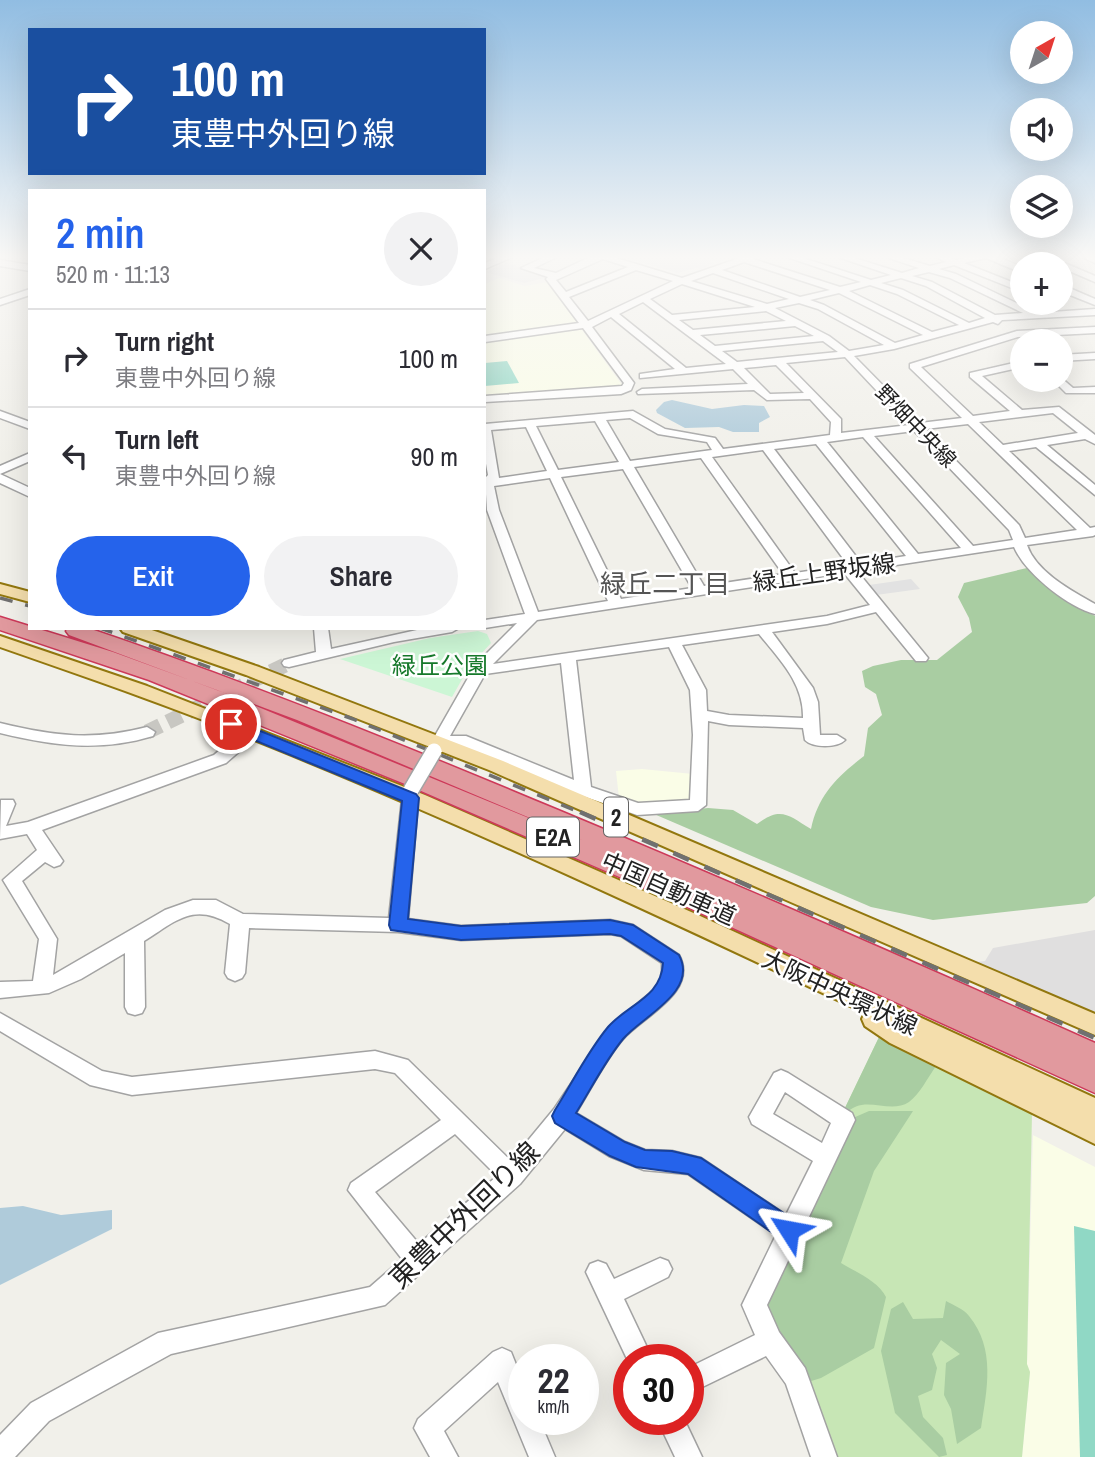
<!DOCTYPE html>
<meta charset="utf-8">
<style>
body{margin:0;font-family:"Archivo Narrow","Noto Sans JP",sans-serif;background:#f2f2f3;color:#2b2b33;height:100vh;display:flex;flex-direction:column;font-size:26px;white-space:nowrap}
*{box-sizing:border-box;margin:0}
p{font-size:23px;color:#7c7c81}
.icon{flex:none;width:38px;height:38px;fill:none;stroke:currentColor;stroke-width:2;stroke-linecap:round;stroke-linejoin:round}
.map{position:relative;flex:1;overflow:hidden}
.side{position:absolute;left:28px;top:189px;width:458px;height:441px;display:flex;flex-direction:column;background:#fff;border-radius:0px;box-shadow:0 7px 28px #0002}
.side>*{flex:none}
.top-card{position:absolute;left:28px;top:28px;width:458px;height:147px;border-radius:0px;box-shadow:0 7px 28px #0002;background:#1a4fa0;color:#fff;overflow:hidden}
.needle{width:46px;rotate:39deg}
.tools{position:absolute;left:1010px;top:21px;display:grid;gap:14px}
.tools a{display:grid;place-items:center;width:63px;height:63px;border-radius:50%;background:#fff;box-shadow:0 7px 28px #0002;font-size:35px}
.speed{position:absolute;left:508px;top:1344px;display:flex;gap:14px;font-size:35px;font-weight:700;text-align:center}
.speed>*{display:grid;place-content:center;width:91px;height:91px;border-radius:50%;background:#fff;box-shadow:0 7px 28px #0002;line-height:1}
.speed small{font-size:18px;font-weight:400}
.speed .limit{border:10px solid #d22;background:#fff;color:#111}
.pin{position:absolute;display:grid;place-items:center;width:60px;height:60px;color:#fff;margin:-30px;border:4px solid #fff;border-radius:50%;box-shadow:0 2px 7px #0007}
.me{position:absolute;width:77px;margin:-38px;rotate:304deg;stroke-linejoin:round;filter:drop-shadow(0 0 5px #0008)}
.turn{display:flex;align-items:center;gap:24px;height:147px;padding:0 28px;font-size:32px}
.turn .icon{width:91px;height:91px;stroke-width:2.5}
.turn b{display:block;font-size:49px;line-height:60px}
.round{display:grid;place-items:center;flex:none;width:74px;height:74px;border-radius:37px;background:#f2f2f3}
.overview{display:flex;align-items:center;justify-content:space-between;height:119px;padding:0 28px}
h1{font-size:42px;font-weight:600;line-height:52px;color:#2563eb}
.cta{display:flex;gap:14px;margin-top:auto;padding:14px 28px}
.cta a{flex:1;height:80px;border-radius:42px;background:#2563eb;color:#fff;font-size:28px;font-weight:600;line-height:80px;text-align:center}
.cta a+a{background:#f2f2f3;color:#2b2b33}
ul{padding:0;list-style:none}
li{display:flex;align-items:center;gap:21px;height:98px;padding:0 28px;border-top:2px solid #e1e1e2}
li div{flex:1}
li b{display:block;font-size:26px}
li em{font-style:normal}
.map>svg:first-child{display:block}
.residential{fill:#e0dfdf}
.education{fill:#fafde7}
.grass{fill:#c7e6b5}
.forest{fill:#a9cda2}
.park{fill:#ccf6d5}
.pitch{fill:#90d8c5}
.parking{fill:#e2e2e2}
.water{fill:#afcbda}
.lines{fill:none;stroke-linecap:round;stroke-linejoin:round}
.minor-tunnel{stroke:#c8c7c2;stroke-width:15;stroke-dasharray:15 8;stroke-linecap:butt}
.minor-casing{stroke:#a3a3a3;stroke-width:3}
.major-casing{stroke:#92770e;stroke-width:4}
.highway-casing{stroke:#cd3959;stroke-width:3}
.minor{fill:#fff;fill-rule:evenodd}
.major{fill:#f4deac;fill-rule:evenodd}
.highway{fill:#e1999e;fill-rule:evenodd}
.rail-far1{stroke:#707070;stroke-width:3.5;stroke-dasharray:13 13;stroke-linecap:butt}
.rail{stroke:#707070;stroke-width:4.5;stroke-dasharray:17 17;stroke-linecap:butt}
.minor-bridge-casing{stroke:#a3a3a3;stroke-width:18;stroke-linecap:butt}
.minor-bridge{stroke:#fff;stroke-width:15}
.route{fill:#2563eb;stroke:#184099;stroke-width:2}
.labels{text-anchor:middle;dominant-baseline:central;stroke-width:5;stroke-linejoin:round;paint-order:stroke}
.far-street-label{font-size:21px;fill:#222;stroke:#fff}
.shield{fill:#fff;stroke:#646464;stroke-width:2}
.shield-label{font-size:23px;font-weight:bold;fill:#222}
.street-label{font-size:24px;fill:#222;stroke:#fff}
.park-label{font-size:24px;fill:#16792b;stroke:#fff}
.neighbourhood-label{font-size:26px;fill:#555;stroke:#fff}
.near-street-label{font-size:28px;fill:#222;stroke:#fff}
</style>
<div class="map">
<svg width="1095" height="1457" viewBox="0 0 1095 1457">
<rect width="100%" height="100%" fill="#f1f0ea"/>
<!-- residential -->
<path class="residential" d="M1095 930V1014L977 962 985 961 993 948Z"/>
<!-- education -->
<g class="education">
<path d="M499 278 525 286 547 282 577 322 485 336V284Z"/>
<path d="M579 330H582L622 385 616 389 485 395V342Z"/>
<path d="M642 769 693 774 690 803H633L619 798 616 771Z"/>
<path d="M1033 1135 1095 1167V1457H1022L1030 1372 1027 1365Z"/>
</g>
<!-- grass -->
<path class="grass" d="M880 1035 952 1075 1032 1113 1027 1364 1030 1372 1022 1457H834L797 1360 767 1313 843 1112Z"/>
<!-- forest -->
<g class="forest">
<path d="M1027 568 1057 594 1095 616V896L1087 903 933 920 871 907 654 814 708 808 733 810 757 824C781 806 788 815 811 829 818 795 838 776 864 756L868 728 882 715 876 694 865 687 862 671 873 666 901 660H937L972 632 969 618 958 597 964 583Z"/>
<path d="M880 1035 936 1066C928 1077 920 1094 909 1102 889 1115 863 1093 846 1114L843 1112Z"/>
<path d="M869 1111H913L874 1171 841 1263C856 1272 878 1281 886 1297L874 1348 821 1378 808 1382C796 1357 768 1326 766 1301L853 1118Z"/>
<path d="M946 1301C953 1305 964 1309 969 1316 996 1349 987 1389 981 1428L957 1444 951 1409 944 1395 946 1363 960 1354 941 1340 932 1354 937 1368 932 1390 918 1396 923 1417 943 1438 947 1455 939 1457 895 1413 881 1351 891 1309 903 1302 913 1319 943 1318Z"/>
</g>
<!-- park -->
<path class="park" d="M478 631 487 634 491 643 469 667 452 697 340 659 430 638Z"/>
<!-- pitch -->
<g class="pitch">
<path d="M507 361 519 383 485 386V363Z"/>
<path d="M1074 1226 1095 1231V1457H1080Z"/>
</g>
<!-- parking -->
<g class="parking">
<path d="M615 255H728L732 256 719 262 712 261 710 262 714 263 701 269 696 268 678 273Z"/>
<path d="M506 263 548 276V277L524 283 485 272Z"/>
<path d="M911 579 920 589 876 595 869 585Z"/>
</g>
<!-- water -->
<g class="water">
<path d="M672 400 712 409 744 405 764 406 770 417 759 423V432H733L719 427 685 428 657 413 656 410 664 402Z"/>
<path d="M23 1206 61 1215 112 1210V1229L0 1285V1208Z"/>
</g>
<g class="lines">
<!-- minor-tunnel -->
<path class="minor-tunnel" d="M147 732 289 663"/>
<defs>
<g id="minor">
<path d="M505 255H517L485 269V263Z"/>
<path d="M549 255H561L534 268 556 273 594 255H607L682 278 748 255H760L753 259 840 287 861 282 781 255H794L871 280 891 275 832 255H845L902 273 919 268 880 255H893L930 266 946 262 932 255H944L956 260 976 255H994L1022 267V273L986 258 964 263 1022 286V292L954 265 939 269 956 274 1037 313 1095 309V315L1002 320 998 324 993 322 894 349 854 356 920 423 962 418 910 368V364L1017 331 1095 327V333L1018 337 921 367 973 416 1010 411 970 377V373L1022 361V367L982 376 1022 410 1059 407 1095 435V444L1085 439 1047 445 1095 485V495L1036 447 1009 451 1090 528 1095 527V535L1093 536 1027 545C1036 572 1072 591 1095 604V614C1068 607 1025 573 1014 547L857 571 928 658 926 661H916L876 612 827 624 772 632 813 688 818 702 820 735H837L845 740C837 748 813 748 805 740L803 728 729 725 708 721 706 805 698 811 637 815 577 794 459 745 444 747 442 752H430L428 748 476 664 517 623 485 628V620L525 614 487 510 485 478 488 475 485 458V424L633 411 665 429 715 438 723 449 830 435 831 422 810 399 767 400 754 390 638 394 637 392 642 389 748 384 733 369 640 378V374L675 369 611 317 592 327 634 383 631 390 621 394 485 402V396L622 386 624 383 583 328 485 342V336L579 323 546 279 548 277 521 268ZM603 259 628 267 566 292 556 280ZM744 262 830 290 800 297 722 270ZM636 270 673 281 588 321 569 297ZM929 272 950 278 1023 313 995 315 932 282 912 276ZM713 273 789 299 767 304 691 281ZM901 278 926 286 985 318 969 323 903 290 881 283ZM682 284 755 307 672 315 650 299ZM870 285 897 294 959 325 932 332 849 291ZM839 293 923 335 895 343 824 305 810 300ZM643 302 726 364 686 368 619 314ZM799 303 818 309 884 345 849 351 829 336 775 308ZM766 311 786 321 693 330 679 320ZM795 326 814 336 715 346 700 335ZM823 341 838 352 737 362 722 351ZM845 357 909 425 841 433V419L786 363ZM776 365 804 393 770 394 744 368ZM1053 413 1078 433 1003 445 979 422ZM630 418 658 434 707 442 712 450 630 461 606 420ZM595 421 619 462 558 470 536 426ZM968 424 1077 530 1025 538 1019 525 925 429ZM526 427 547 471 499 478 491 430ZM914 431 1009 530 1013 540 973 546 874 436ZM863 437 961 548 918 554 827 442ZM816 444 906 556 861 563 774 449ZM763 450 848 565 795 573 712 457ZM701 458 783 574 704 586 634 467ZM623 469 692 588 621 599 561 477ZM550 478 608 601 538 612 499 510 494 486ZM844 573 870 605 827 616 493 664 537 620ZM759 634C779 659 804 683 803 718L729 715 707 711 706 690 682 645ZM669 647 690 690 693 735 690 800 638 803 591 787 576 660ZM561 663 574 780 466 736H450L485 674Z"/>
<path d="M1035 255H1046L1095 276V282L1060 267V264H1053Z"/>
<path d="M1081 255 1095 257V263L1082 257Z"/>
<path d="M0 260 30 265V271L0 266Z"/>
<path d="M1060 284 1095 299V305L1060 291Z"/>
<path d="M30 289V295L0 305V299Z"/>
<path d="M1095 353V359L1060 361V355Z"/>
<path d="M1060 377 1073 388 1095 387V393H1066L1053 380H1060Z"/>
<path d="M0 411 30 422V429L0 418Z"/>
<path d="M30 453V461L0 474V466Z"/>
<path d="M0 474 30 488V497L0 483Z"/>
<path d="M314 628H328L331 649 426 628H459L452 632 394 642 289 667 284 666 282 663 284 660 316 652Z"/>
<path d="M0 723C53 736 93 741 147 727L155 732 153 736C100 752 53 746 0 733Z"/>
<path d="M251 727 257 728 259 732 257 736 226 763 42 830 63 861 60 865 54 867 45 862 22 881 57 939 53 975 165 910 193 900H216L243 914 389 918 403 790 411 784 417 786 419 790 408 919 461 926 610 920 633 925 679 955C699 992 642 1017 623 1039 605 1060 591 1089 576 1113L625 1142 645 1150 672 1151 701 1158 786 1215 813 1161 752 1124 749 1117 774 1073 781 1070 788 1073 852 1113 855 1120 767 1305 779 1332 805 1368 837 1457H811L786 1384 766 1356 688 1394V1368L755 1335 742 1305 776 1235 688 1174 644 1170 609 1156 565 1129 520 1184 385 1305 171 1354 49 1421 15 1457H0V1435L31 1403 158 1333 370 1287 402 1259 348 1190 351 1183 441 1120 395 1073 375 1069 132 1095 90 1085 0 1031V1013L102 1071 132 1077 375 1051 408 1060 511 1161 554 1109 609 1027 654 990 662 978V963L621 936 610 934 461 940 398 932 249 928 245 973 242 978 235 981 228 978 225 973 230 924C193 902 176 921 144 941L145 1007 142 1013 135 1015 128 1013 125 1007V953L81 979 49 993 0 998V982L33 981 39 939 3 880 37 850 27 834 0 839 1 800H13L15 804 6 826 28 822 214 755 245 728ZM785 1092 831 1123 822 1143 773 1114ZM455 1134 497 1176 419 1244 375 1192Z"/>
<path d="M660 1258 668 1261 672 1269 668 1277 624 1299 653 1360 628 1361 586 1272 590 1264 598 1261 606 1264 614 1279Z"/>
<path d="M502 1348 511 1352 523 1382V1419H539L555 1457H529L498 1382 444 1431 458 1457H430L414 1428 418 1419 493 1352Z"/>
<path d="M657 1419H684L702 1457H675Z"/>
</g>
<g id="major">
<path d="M0 584 30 592V602L0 594Z"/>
<path d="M120 628H146L259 667 503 761 1095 1014V1035L489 770 246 675 123 632Z"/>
<path d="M0 636 147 686 425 795 698 915 1095 1098V1144L890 1043 865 1026 862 1019 865 1013C670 921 474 829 274 748 184 711 92 679 0 647Z"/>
</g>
<path id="highway" d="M0 617 113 652 217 690 585 841 297 720 69 635 66 631 68 628H88C247 682 403 745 558 810 738 885 917 963 1095 1043V1093L661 895 405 784 149 680 0 630Z"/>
</defs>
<!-- minor casing -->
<use href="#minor" class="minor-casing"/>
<!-- major casing -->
<use href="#major" class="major-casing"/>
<!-- highway casing -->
<use href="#highway" class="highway-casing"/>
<!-- minor -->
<use href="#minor" class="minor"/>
<!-- major -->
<use href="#major" class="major"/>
<!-- highway -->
<use href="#highway" class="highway"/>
<!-- rail-far1 -->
<g class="rail-far1">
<path d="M0 598 30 606"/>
<path d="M100 628 353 719 584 814"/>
</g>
<!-- rail -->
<path class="rail" d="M580 812 1095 1038"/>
<defs>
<path id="minor-bridge" d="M411 790 434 751"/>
</defs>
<!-- minor-bridge casing -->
<use href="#minor-bridge" class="minor-bridge-casing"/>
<!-- minor-bridge -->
<use href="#minor-bridge" class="minor-bridge"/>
</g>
<!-- sky -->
<linearGradient id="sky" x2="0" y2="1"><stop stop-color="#91bde2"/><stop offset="0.56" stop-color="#f9f8f6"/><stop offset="1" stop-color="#f9f8f6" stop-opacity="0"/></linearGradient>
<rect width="1095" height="459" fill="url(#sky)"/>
<!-- route -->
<path class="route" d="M231 719 416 794 419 798 408 919 461 926 610 920 633 925 679 955C699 992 641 1017 623 1039 605 1061 591 1089 576 1113L625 1142 645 1150 672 1151 701 1158 797 1222 800 1230 797 1238 789 1241 780 1238 688 1174 636 1167 610 1156 555 1123 552 1116 555 1110C572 1083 588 1051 608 1027 628 1004 661 998 663 963L621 936 610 934 461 940 391 930 389 925 402 801 225 728 223 724 225 721Z"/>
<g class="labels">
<!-- far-street labels -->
<g class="far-street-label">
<text transform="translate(916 426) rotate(46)">野畑中央線</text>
</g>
<!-- shield labels -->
<g class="shield">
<rect x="604" y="797.5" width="24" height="39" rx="5"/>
<rect x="527" y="817.5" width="52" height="39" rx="5"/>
</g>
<g class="shield-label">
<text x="616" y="817">2</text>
<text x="553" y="837">E2A</text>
</g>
<!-- street labels -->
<g class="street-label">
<text transform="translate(824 572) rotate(-8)">緑丘上野坂線</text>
<text transform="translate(669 888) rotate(24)">中国自動車道</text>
<text transform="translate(840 992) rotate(25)">大阪中央環状線</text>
</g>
<!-- park labels -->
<g class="park-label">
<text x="440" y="665">緑丘公園</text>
</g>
<!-- neighbourhood labels -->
<g class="neighbourhood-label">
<text x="665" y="583">緑丘二丁目</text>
</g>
<!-- near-street labels -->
<g class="near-street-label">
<text transform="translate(464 1215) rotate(-44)">東豊中外回り線</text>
</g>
</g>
</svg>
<div class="tools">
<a><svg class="needle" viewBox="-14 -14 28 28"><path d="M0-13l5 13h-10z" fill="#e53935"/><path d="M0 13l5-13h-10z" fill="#7c7c81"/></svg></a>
<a><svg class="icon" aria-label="sound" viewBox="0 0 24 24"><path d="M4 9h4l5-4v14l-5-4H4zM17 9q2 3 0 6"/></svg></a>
<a><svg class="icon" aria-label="layers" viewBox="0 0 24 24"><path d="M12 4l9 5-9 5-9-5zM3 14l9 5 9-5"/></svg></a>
<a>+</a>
<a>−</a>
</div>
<div class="speed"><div>22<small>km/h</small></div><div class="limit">30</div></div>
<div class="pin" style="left:231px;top:724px;background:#d93025"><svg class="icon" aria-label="arrive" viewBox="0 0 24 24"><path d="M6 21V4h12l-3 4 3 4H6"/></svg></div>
<svg class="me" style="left:789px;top:1230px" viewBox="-20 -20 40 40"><path d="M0-17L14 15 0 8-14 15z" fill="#2563eb" stroke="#fff" stroke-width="4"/></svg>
<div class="top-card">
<div class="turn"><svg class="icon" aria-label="right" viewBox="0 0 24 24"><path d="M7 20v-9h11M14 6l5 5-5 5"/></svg><div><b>100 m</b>東豊中外回り線</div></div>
</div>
<section class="side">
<div class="overview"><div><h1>2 min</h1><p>520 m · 11:13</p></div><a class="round"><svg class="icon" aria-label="close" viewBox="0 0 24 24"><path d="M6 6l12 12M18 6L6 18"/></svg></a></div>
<ul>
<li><svg class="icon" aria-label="right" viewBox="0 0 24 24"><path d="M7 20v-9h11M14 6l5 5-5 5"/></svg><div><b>Turn right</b><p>東豊中外回り線</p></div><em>100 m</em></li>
<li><svg class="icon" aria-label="left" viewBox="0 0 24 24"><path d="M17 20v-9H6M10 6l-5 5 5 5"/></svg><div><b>Turn left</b><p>東豊中外回り線</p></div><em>90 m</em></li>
</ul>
<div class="cta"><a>Exit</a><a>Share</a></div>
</section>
</div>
